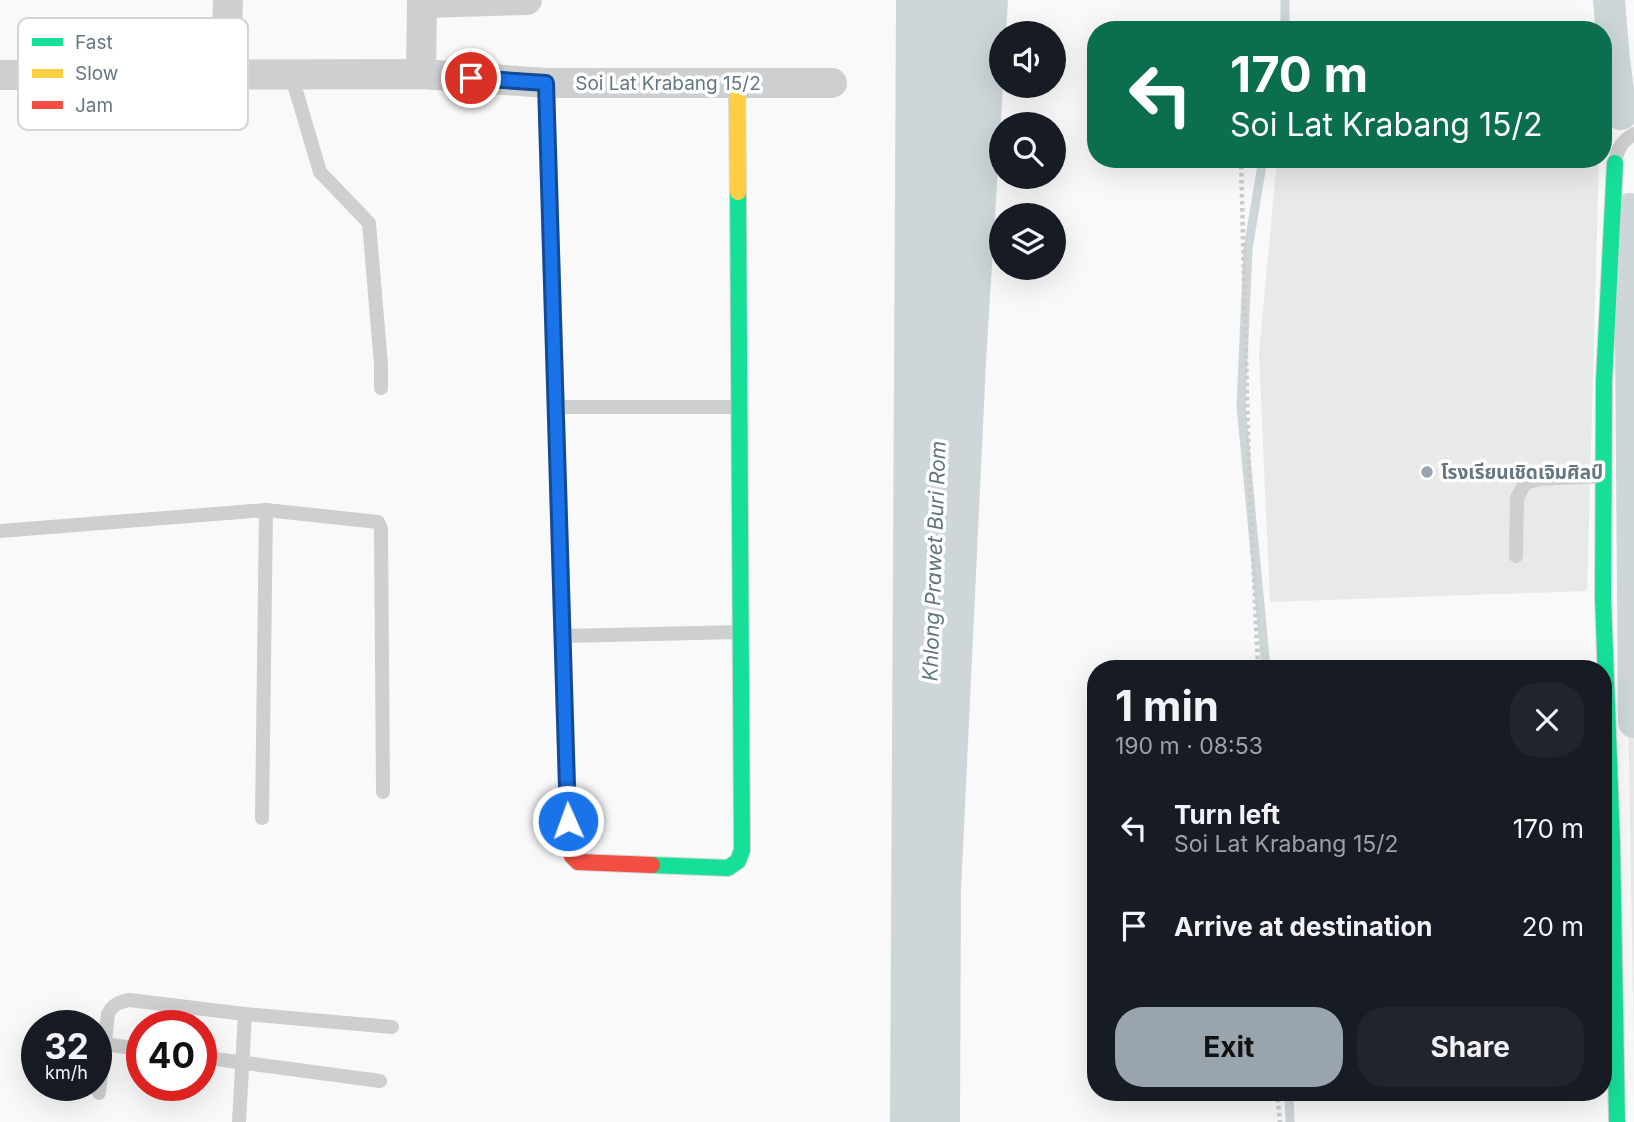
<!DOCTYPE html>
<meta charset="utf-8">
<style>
body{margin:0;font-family:Inter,"Noto Sans Thai",sans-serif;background:#20242c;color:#f1f3f6;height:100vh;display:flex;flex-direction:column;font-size:26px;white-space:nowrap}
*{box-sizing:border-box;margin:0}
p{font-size:23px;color:#9ea1a6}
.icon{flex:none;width:38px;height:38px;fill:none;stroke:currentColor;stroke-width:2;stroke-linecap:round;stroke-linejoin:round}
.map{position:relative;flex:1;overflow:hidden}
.drawer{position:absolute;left:1087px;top:660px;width:525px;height:441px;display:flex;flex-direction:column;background:#171b24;border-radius:28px;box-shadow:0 7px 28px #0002}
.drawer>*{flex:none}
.hud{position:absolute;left:1087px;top:21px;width:525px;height:147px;border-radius:28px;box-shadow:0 7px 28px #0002;background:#0b6e4f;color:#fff;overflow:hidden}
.fabs{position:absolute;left:989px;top:21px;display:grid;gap:14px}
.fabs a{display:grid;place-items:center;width:77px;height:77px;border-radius:50%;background:#171b24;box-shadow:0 7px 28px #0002;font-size:35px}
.speed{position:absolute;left:21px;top:1010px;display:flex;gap:14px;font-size:35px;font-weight:700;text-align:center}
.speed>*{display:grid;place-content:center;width:91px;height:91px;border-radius:50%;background:#171b24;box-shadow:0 7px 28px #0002;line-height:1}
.speed small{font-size:18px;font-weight:400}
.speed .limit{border:10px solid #d22;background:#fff;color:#111}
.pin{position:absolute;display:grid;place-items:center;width:60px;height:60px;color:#fff;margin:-30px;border:4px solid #fff;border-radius:50%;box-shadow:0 2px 7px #0007}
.me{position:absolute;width:77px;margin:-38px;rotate:358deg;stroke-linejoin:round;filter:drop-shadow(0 0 5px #0008)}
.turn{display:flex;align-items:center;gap:24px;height:147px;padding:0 28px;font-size:32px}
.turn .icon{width:91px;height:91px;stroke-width:2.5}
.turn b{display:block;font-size:49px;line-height:60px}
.round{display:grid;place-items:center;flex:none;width:74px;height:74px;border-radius:28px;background:#20242c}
.overview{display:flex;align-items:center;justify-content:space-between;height:119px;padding:0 28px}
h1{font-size:42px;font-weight:700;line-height:52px}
.cta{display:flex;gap:14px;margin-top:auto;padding:14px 28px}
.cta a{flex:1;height:80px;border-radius:28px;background:#99a4ac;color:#111;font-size:28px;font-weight:700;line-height:80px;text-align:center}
.cta a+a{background:#20242c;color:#f1f3f6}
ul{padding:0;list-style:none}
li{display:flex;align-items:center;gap:21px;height:98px;padding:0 28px}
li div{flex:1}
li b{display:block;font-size:26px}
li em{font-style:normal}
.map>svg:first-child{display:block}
.built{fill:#e8e9e9}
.water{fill:#ced6d9}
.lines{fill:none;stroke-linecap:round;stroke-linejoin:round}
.stream{stroke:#ced6d9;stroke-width:9}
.canal{stroke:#ced6d9;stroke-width:32}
.fast-casing{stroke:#d5d6d7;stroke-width:18}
.slow-casing{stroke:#d5d6d7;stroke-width:18}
.jam-casing{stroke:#d5d6d7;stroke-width:18}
.path{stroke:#cbcccd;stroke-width:4.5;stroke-dasharray:3.5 3.5;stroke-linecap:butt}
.lane{stroke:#cecfd0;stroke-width:14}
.street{stroke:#cecfd0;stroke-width:30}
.fast{stroke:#16e098;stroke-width:16}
.slow{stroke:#ffcf43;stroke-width:16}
.jam{stroke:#f24e42;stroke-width:16}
.route-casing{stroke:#114b97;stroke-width:18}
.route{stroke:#1a73e8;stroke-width:12}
.poi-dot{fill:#99a4ac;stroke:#fff;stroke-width:2.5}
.labels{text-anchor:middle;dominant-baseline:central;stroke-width:7;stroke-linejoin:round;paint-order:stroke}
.street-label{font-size:19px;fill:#657683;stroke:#fff}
.poi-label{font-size:19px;font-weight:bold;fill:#657683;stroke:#fff;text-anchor:start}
.water-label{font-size:21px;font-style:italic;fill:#60757c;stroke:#fff}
.key{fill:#fff;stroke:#d1d6da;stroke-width:2}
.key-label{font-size:19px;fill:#657683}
</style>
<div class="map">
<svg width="1634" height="1122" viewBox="0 0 1634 1122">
<rect width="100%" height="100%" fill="#f9f9f9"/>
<!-- built -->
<g class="built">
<path d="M1277 159H1599L1587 591 1270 602 1259 353Z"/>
<path d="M1634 288V1057L1623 407Z"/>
</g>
<!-- water -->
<path class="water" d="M896 0H1008L1006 33H1001L1003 86 986 362 961 891 960 1122H890Z"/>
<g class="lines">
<!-- stream -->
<g class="stream">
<path d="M1285 30V0"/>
<path d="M1263 159 1248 249 1241 406 1266 668"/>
<path d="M1289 1092 1290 1122"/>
</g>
<!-- canal -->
<g class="canal">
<path d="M1609 0 1614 59 1621 114"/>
<path d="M1630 209 1634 722"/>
</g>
<defs>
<g id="fast">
<path d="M1615 163 1604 381 1603 598 1612 843 1617 1122"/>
<path d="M652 865 728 868 738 861 742 850 738 192"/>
</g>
<g id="slow">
<path d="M737 83 738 192"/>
<path d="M555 380 565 715"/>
</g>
<g id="jam">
<path d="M546 83 555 380"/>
<path d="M565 715 569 848 572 856 578 862 652 865"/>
</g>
</defs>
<!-- fast casing -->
<use href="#fast" class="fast-casing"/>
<!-- slow casing -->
<use href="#slow" class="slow-casing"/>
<!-- jam casing -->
<use href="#jam" class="jam-casing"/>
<!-- path -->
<g class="path">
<path d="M1241 159 1249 471 1258 668"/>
<path d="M1277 1092 1280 1122"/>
</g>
<!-- lane -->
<g class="lane">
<path d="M291 74 320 172 369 223 381 365V388"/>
<path d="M1615 161C1618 148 1622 141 1634 134"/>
<path d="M557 407H739"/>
<path d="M0 531 266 510 378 522 381 529 383 792"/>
<path d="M1516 556 1517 498 1525 483 1539 479 1603 476"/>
<path d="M564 636 740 632"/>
<path d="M262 818 266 510"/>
<path d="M103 1044 142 1049"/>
<path d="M201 1057 380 1081"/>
<path d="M99 1093 108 1014C113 1004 118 1003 129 1000L245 1014 392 1027"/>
<path d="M239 1122 245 1014"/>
</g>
<!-- street -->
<g class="street">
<path d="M422 3 527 0"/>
<path d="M226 74 228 0"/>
<path d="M421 74 422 0"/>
<path d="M0 75 421 74 546 83H832"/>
</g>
<!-- fast -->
<use href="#fast" class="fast"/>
<!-- slow -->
<use href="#slow" class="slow"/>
<!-- jam -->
<use href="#jam" class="jam"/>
</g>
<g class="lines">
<defs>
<path id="route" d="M471 78 546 83 568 821"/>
</defs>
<!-- route casing -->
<use href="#route" class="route-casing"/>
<!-- route -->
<use href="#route" class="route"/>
</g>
<!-- markers -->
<circle class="poi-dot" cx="1427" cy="472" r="7"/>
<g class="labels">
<!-- street labels -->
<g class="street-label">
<text x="668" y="83">Soi Lat Krabang 15/2</text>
</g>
<!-- poi labels -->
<g class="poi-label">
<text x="1441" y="472">โรงเรียนเชิดเจิมศิลป์</text>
</g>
<!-- water labels -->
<g class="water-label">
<text transform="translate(934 561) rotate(-88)">Khlong Prawet Buri Rom</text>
</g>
</g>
<!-- legend -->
<rect x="18" y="18" width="230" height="112" rx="10" class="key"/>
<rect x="32" y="38" width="31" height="8" fill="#16e098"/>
<rect x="32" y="69" width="31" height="9" fill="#ffcf43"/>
<rect x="32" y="101" width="31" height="8" fill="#f24e42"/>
<g class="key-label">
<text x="75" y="49">Fast</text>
<text x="75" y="80">Slow</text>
<text x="75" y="112">Jam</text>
</g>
</svg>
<div class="fabs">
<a><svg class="icon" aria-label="sound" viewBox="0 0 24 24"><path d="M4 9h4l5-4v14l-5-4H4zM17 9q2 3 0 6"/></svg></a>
<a><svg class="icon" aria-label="search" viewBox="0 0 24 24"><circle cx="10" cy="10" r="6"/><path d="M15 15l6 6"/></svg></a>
<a><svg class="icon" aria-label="layers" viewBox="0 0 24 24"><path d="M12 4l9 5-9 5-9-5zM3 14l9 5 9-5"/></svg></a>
</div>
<div class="speed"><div>32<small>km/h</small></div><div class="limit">40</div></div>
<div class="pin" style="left:471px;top:78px;background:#d93025"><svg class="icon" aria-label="arrive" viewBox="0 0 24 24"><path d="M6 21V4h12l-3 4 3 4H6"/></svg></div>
<svg class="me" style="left:568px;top:821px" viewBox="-20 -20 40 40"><circle r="17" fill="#1a73e8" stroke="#fff" stroke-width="3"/><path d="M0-11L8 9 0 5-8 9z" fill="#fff"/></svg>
<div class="hud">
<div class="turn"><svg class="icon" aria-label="left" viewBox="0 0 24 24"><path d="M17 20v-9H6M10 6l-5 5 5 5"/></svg><div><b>170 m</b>Soi Lat Krabang 15/2</div></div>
</div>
<section class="drawer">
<div class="overview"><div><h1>1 min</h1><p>190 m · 08:53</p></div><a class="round"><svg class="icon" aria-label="close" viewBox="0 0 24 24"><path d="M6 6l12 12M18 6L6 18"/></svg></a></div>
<ul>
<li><svg class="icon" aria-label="left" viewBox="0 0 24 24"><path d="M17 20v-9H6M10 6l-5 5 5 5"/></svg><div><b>Turn left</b><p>Soi Lat Krabang 15/2</p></div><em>170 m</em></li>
<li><svg class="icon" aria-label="arrive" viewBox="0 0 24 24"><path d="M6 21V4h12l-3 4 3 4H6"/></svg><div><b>Arrive at destination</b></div><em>20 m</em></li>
</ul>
<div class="cta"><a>Exit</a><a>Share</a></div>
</section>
</div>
